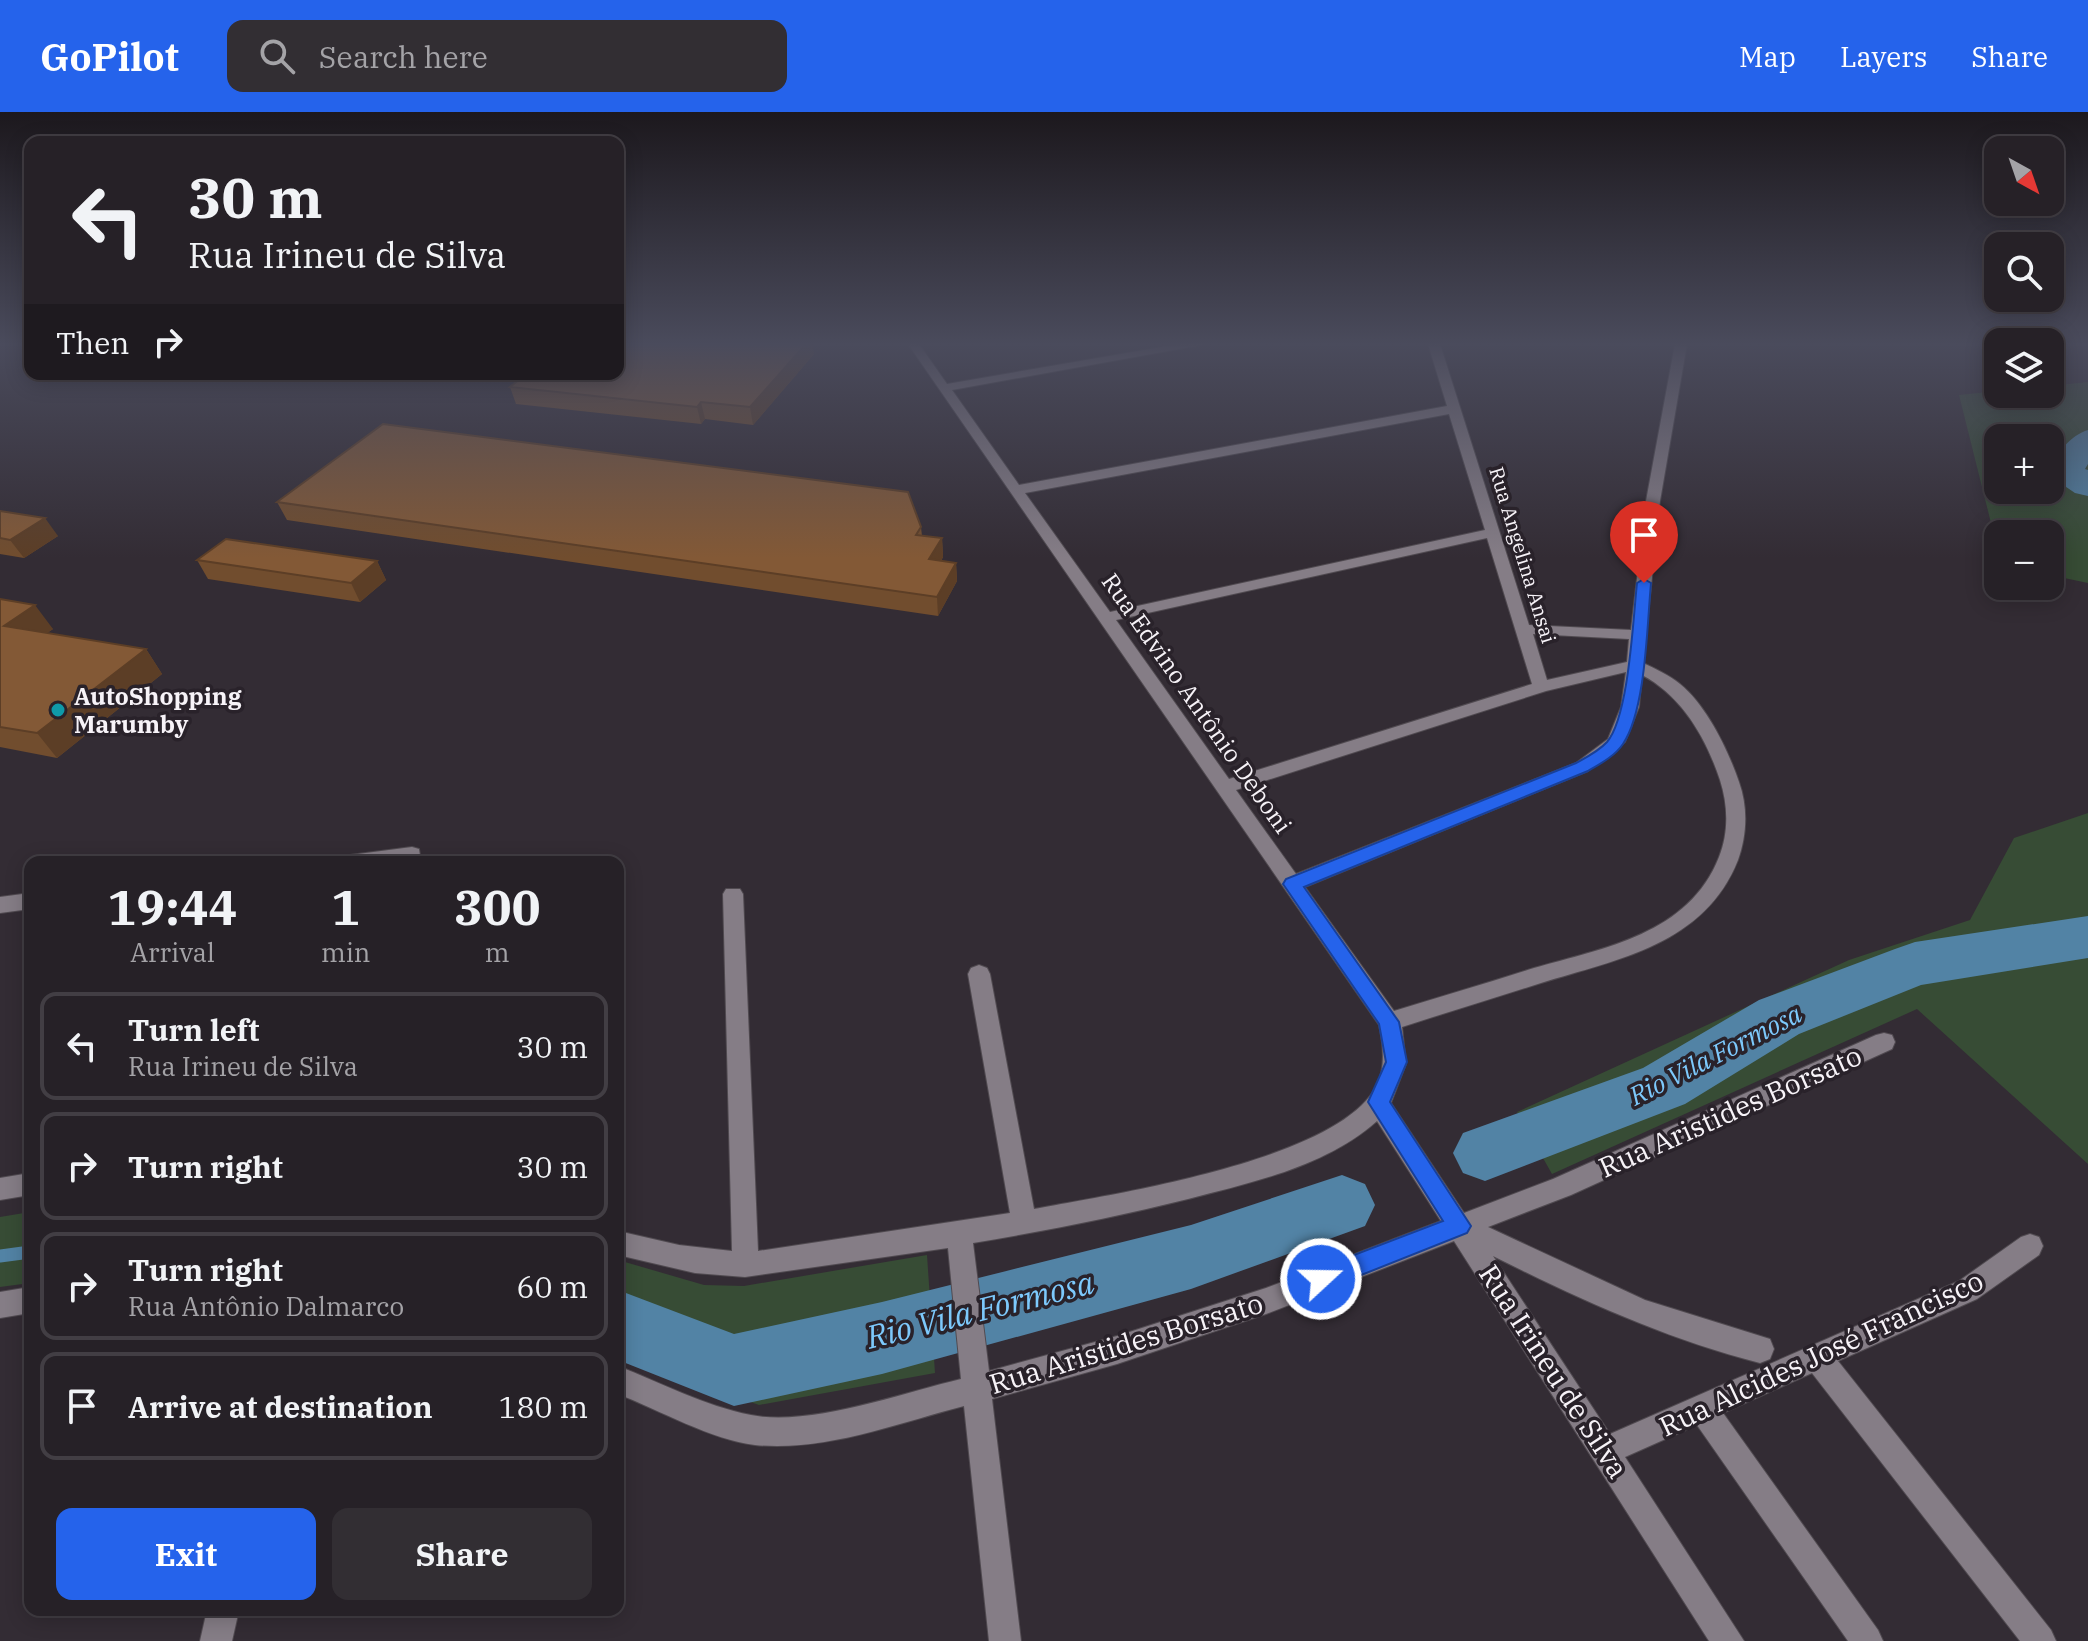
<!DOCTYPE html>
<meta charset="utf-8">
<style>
body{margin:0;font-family:"IBM Plex Serif",serif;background:#322e33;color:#f1f3f6;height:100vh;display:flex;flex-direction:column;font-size:30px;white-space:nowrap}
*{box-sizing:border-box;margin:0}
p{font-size:26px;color:#a4a3a7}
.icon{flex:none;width:44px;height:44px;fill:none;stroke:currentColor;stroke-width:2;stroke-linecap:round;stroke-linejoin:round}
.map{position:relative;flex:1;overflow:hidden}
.sheet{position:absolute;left:24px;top:744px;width:600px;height:760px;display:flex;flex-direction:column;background:#262127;border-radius:16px;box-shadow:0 4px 20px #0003,0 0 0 2px #423e44}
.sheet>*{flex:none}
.hud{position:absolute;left:24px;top:24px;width:600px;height:244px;border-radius:16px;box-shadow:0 4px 20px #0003,0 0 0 2px #423e44;background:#262127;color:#f1f3f6;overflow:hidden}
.needle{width:52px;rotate:140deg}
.buttons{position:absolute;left:1984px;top:24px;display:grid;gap:16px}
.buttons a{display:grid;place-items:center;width:80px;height:80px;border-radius:16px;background:#262127;box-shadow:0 4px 20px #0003,0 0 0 2px #423e44;font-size:40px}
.pin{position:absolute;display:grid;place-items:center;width:68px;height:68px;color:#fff;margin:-82px -34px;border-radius:50% 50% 50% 0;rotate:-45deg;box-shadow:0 0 8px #0007}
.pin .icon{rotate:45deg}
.me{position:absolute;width:88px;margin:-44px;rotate:69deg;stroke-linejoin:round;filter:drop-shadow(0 0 6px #0008)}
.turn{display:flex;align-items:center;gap:28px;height:168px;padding:0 32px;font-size:36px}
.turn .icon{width:104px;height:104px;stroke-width:2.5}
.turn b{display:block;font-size:56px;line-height:68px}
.then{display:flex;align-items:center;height:76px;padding:0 32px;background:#0003;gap:16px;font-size:30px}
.eta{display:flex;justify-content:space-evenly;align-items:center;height:136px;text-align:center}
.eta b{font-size:48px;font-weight:700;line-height:56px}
.cta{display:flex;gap:16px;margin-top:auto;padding:16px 32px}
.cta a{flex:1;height:92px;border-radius:16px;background:#2563eb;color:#fff;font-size:32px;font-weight:700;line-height:92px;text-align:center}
.cta a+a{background:#322e33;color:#f1f3f6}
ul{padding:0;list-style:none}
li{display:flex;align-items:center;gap:24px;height:108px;margin:0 16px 12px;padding:0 16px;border:4px solid #423e44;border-radius:16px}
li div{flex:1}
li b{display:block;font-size:30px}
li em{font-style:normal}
header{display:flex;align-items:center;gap:48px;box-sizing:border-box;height:112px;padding:0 40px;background:#2563eb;color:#fff}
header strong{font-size:38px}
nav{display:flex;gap:44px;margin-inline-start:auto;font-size:28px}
.search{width:560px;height:72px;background:#322e33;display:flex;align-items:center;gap:20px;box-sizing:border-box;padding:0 28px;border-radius:16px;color:#a4a3a7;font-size:30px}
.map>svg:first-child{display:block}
.green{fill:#374c35;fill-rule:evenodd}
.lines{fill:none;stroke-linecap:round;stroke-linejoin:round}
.stream{stroke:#5283a5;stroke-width:13}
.river{fill:#5283a5;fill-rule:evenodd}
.minor-casing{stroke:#504a50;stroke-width:2}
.minor{fill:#857d86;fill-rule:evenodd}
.wall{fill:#714d2e}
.shaded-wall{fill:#5c3e26}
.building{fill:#835936;stroke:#5c3e26;stroke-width:2}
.route{fill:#2563eb;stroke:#184099;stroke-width:2}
.culture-dot{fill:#0f9aa8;stroke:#29222a;stroke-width:3}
.labels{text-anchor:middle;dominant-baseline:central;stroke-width:7;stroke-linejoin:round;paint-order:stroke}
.far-street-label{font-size:20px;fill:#f7f3f8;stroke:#29222a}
.poi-label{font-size:24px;font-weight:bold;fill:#f7f3f8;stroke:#29222a;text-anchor:start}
.street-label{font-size:24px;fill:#f7f3f8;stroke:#29222a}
.water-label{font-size:26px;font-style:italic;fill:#7dc9fc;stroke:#29222a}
.near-street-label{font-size:28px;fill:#f7f3f8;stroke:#29222a}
.near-water-label{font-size:32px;font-style:italic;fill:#7dc9fc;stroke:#29222a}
</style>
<header>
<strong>GoPilot</strong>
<div class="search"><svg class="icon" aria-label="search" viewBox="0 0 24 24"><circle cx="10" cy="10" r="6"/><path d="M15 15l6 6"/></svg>Search here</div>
<nav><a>Map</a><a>Layers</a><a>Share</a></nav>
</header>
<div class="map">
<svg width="2088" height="1529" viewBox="0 0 2088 1529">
<rect width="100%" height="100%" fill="#332c34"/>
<!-- green -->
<g class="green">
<path d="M2088 270V471L2050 463V422H1998V439L1959 283 1998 279V282H2050V274ZM2050 326V378H1998V326Z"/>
<path d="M2088 701V1052L1917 897 1552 1062 1517 1000 1849 848 1970 808 2014 726Z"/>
<path d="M30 1100V1171L0 1175V1105Z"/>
<path d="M927 1143 935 1261 759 1293 618 1243V1148L704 1173 744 1174Z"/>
</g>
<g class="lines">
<!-- stream -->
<path class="stream" d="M0 1144 30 1140"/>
<!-- river -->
<g class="river">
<path d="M2088 318V352L2085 357 2088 358V384L2075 381 2050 364C2050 346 2072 322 2088 318Z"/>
<path d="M2088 804V846L1921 873 1799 922 1685 992 1485 1069 1463 1061 1453 1041 1463 1021 1643 956 1759 888 1895 837 1915 830Z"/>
<path d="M1342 1063 1365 1072 1375 1093 1365 1114 1191 1177 882 1262 734 1294 618 1248V1178L734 1222 882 1190 1191 1113Z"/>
</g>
<defs>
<g id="minor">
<path d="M908 232H919L947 272 1179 232H1207L952 278 1019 373 1447 294 1428 232H1440L1529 513 1631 518 1646 389 1675 232H1687L1660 389 1643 551C1656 557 1669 563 1680 572 1707 594 1728 638 1739 670 1748 695 1747 723 1738 748 1705 832 1619 847 1541 871 1494 886 1448 900 1402 915L1406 952 1391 991 1464 1101 1553 1067 1876 923 1884 921 1892 923 1895 930 1892 937 1571 1083 1488 1115 1645 1188 1770 1227 1774 1237 1770 1247 1760 1251C1666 1227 1579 1187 1493 1144L1610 1322 1959 1169 2021 1125 2030 1122 2039 1125 2043 1134 2039 1143 1977 1187 1838 1249 2051 1518 2056 1529H2020L1812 1261 1723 1301 1878 1518 1883 1529H1848L1697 1313 1625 1345 1744 1529H1709L1454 1129 1266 1202 1117 1252 992 1287 1021 1529H989L964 1294C898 1311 825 1340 755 1333 712 1328 659 1298 618 1282V1254C661 1271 705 1294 751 1303 809 1315 902 1281 961 1267L948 1136 745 1165 695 1161 618 1143V1119L679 1133 732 1139 723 782 726 777H740L743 782 758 1139 1010 1101 968 862 971 856 979 853 987 856 990 862 1034 1097C1114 1082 1340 1048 1377 973 1386 954 1383 932 1379 913ZM1449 302 1485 418 1110 500 1025 381ZM1487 426 1532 572 1229 667 1116 508ZM1533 522 1629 527 1627 550 1547 568ZM1626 560 1621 595 1608 627 1576 651 1296 762 1236 678 1546 579ZM1642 563C1682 584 1706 626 1720 668 1728 693 1729 720 1719 745 1689 822 1604 836 1534 856 1487 871 1440 885 1394 899L1305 775 1588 659 1625 630 1639 595ZM1377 1009 1441 1109 1266 1176 1117 1224 989 1259 973 1131C1045 1119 1117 1105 1188 1087 1253 1070 1325 1055 1377 1009Z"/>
<path d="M412 735 419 737 421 750H340L350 743Z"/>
<path d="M30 781V797L0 801V785Z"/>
<path d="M30 1061V1083L0 1088V1066Z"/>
<path d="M30 1175V1201L0 1206V1180Z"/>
<path d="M207 1498H239L232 1529H200Z"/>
</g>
</defs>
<!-- minor casing -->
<use href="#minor" class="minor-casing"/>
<!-- minor -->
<use href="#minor" class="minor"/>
</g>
<!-- wall -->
<g class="wall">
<path d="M25 232H30V248L23 238 27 236Z"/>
<path d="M814 242 753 313 705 307 701 312 516 292 510 275Z"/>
<path d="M110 262H150L144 266Z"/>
<path d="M277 390 921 415 922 424 942 426 943 445 941 449 956 451 957 469 938 504 287 408Z"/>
<path d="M0 399 58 424 24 446 0 442Z"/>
<path d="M197 448 377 449 386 468 360 490 208 467Z"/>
<path d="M0 487 53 517 47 521 146 537 162 562 57 646 0 635Z"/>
</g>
<!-- shaded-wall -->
<g class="shaded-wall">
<path d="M806 232H812L814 242 753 313 750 295Z"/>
<path d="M701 290 705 307 701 312 697 295Z"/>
<path d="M45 406 58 424 24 446 10 428Z"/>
<path d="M942 426 943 445 931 466 929 447Z"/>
<path d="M377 449 386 468 360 490 351 471Z"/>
<path d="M956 451 957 469 938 504 937 485Z"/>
<path d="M35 493 53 517 23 538 4 514Z"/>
<path d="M146 537 162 562 57 646 37 621Z"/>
</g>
<!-- building -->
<g class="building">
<path d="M618 232H806L750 295 701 290 697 295 510 275 526 262H618Z"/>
<path d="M383 312 908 380 921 415 916 423 942 426 929 447 956 451 937 485 277 390Z"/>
<path d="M0 399 45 406 10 428 0 426Z"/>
<path d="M226 427 377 449 351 471 197 448Z"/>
<path d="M0 487 35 493 4 514 146 537 37 621 0 615Z"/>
</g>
<!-- sky -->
<linearGradient id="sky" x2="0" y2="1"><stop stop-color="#1c181d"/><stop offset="0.52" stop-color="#4a4b5c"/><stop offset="1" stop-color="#4a4b5c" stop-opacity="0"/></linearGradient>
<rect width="2088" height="446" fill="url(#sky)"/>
<!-- route -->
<path class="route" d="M1644 467 1651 471C1647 513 1646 598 1623 632 1615 644 1600 652 1588 659L1304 775 1399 910 1407 950 1390 990 1471 1114 1467 1121 1321 1179 1312 1175 1309 1167 1312 1159 1443 1109 1368 990 1386 950 1379 912 1283 772 1286 767 1576 651C1587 645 1599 639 1607 630 1629 604 1633 507 1637 471Z"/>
<!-- markers -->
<circle class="culture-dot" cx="58" cy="598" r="8"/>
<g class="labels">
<!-- far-street labels -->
<g class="far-street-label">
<text transform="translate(1523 443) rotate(73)">Rua Angelina Ansai</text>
</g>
<!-- poi labels -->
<g class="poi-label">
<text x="74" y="584">AutoShopping<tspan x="74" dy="28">Marumby</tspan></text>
</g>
<!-- street labels -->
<g class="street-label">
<text transform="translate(1197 591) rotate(55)">Rua Edvino Antônio Deboni</text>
</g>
<!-- water labels -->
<g class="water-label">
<text transform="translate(1715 942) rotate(-27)">Rio Vila Formosa</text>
</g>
<!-- near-street labels -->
<g class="near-street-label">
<text transform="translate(1730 999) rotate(-24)">Rua Aristides Borsato</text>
<text transform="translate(1126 1231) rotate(-17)">Rua Aristides Borsato</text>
<text transform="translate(1821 1241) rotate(-25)">Rua Alcides José Francisco</text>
<text transform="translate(1554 1259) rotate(57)">Rua Irineu de Silva</text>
</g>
<!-- near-water labels -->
<g class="near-water-label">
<text transform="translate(980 1197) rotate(-14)">Rio Vila Formosa</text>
</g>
</g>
</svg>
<div class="buttons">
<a><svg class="needle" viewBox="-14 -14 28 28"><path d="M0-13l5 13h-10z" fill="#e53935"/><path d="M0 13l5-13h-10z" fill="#a4a3a7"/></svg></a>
<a><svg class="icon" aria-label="search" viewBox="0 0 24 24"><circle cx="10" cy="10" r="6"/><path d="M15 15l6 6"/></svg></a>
<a><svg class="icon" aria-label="layers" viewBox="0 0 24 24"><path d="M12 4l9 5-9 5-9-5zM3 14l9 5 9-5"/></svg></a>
<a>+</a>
<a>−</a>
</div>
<div class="pin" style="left:1644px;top:471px;background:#d93025"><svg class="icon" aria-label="arrive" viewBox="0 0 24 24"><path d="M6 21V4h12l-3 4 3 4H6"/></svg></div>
<svg class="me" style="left:1321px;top:1167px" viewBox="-20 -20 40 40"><circle r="17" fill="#2563eb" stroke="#fff" stroke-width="3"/><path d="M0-11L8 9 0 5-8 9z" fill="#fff"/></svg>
<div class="hud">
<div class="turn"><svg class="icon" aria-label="left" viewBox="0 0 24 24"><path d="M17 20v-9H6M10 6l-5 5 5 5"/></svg><div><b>30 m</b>Rua Irineu de Silva</div></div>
<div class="then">Then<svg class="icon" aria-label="right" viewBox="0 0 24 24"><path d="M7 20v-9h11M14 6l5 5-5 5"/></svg></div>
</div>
<section class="sheet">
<div class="eta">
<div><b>19:44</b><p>Arrival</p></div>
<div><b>1</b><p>min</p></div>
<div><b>300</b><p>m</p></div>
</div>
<ul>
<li><svg class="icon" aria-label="left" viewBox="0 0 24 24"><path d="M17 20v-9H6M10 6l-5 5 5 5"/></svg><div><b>Turn left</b><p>Rua Irineu de Silva</p></div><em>30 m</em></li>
<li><svg class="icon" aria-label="right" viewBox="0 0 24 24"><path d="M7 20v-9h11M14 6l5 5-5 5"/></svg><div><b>Turn right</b></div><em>30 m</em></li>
<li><svg class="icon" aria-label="right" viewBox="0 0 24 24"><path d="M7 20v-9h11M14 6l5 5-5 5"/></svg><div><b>Turn right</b><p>Rua Antônio Dalmarco</p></div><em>60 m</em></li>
<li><svg class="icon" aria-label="arrive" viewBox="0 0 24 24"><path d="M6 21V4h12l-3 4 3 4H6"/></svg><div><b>Arrive at destination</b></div><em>180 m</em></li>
</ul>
<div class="cta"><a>Exit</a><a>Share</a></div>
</section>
</div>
